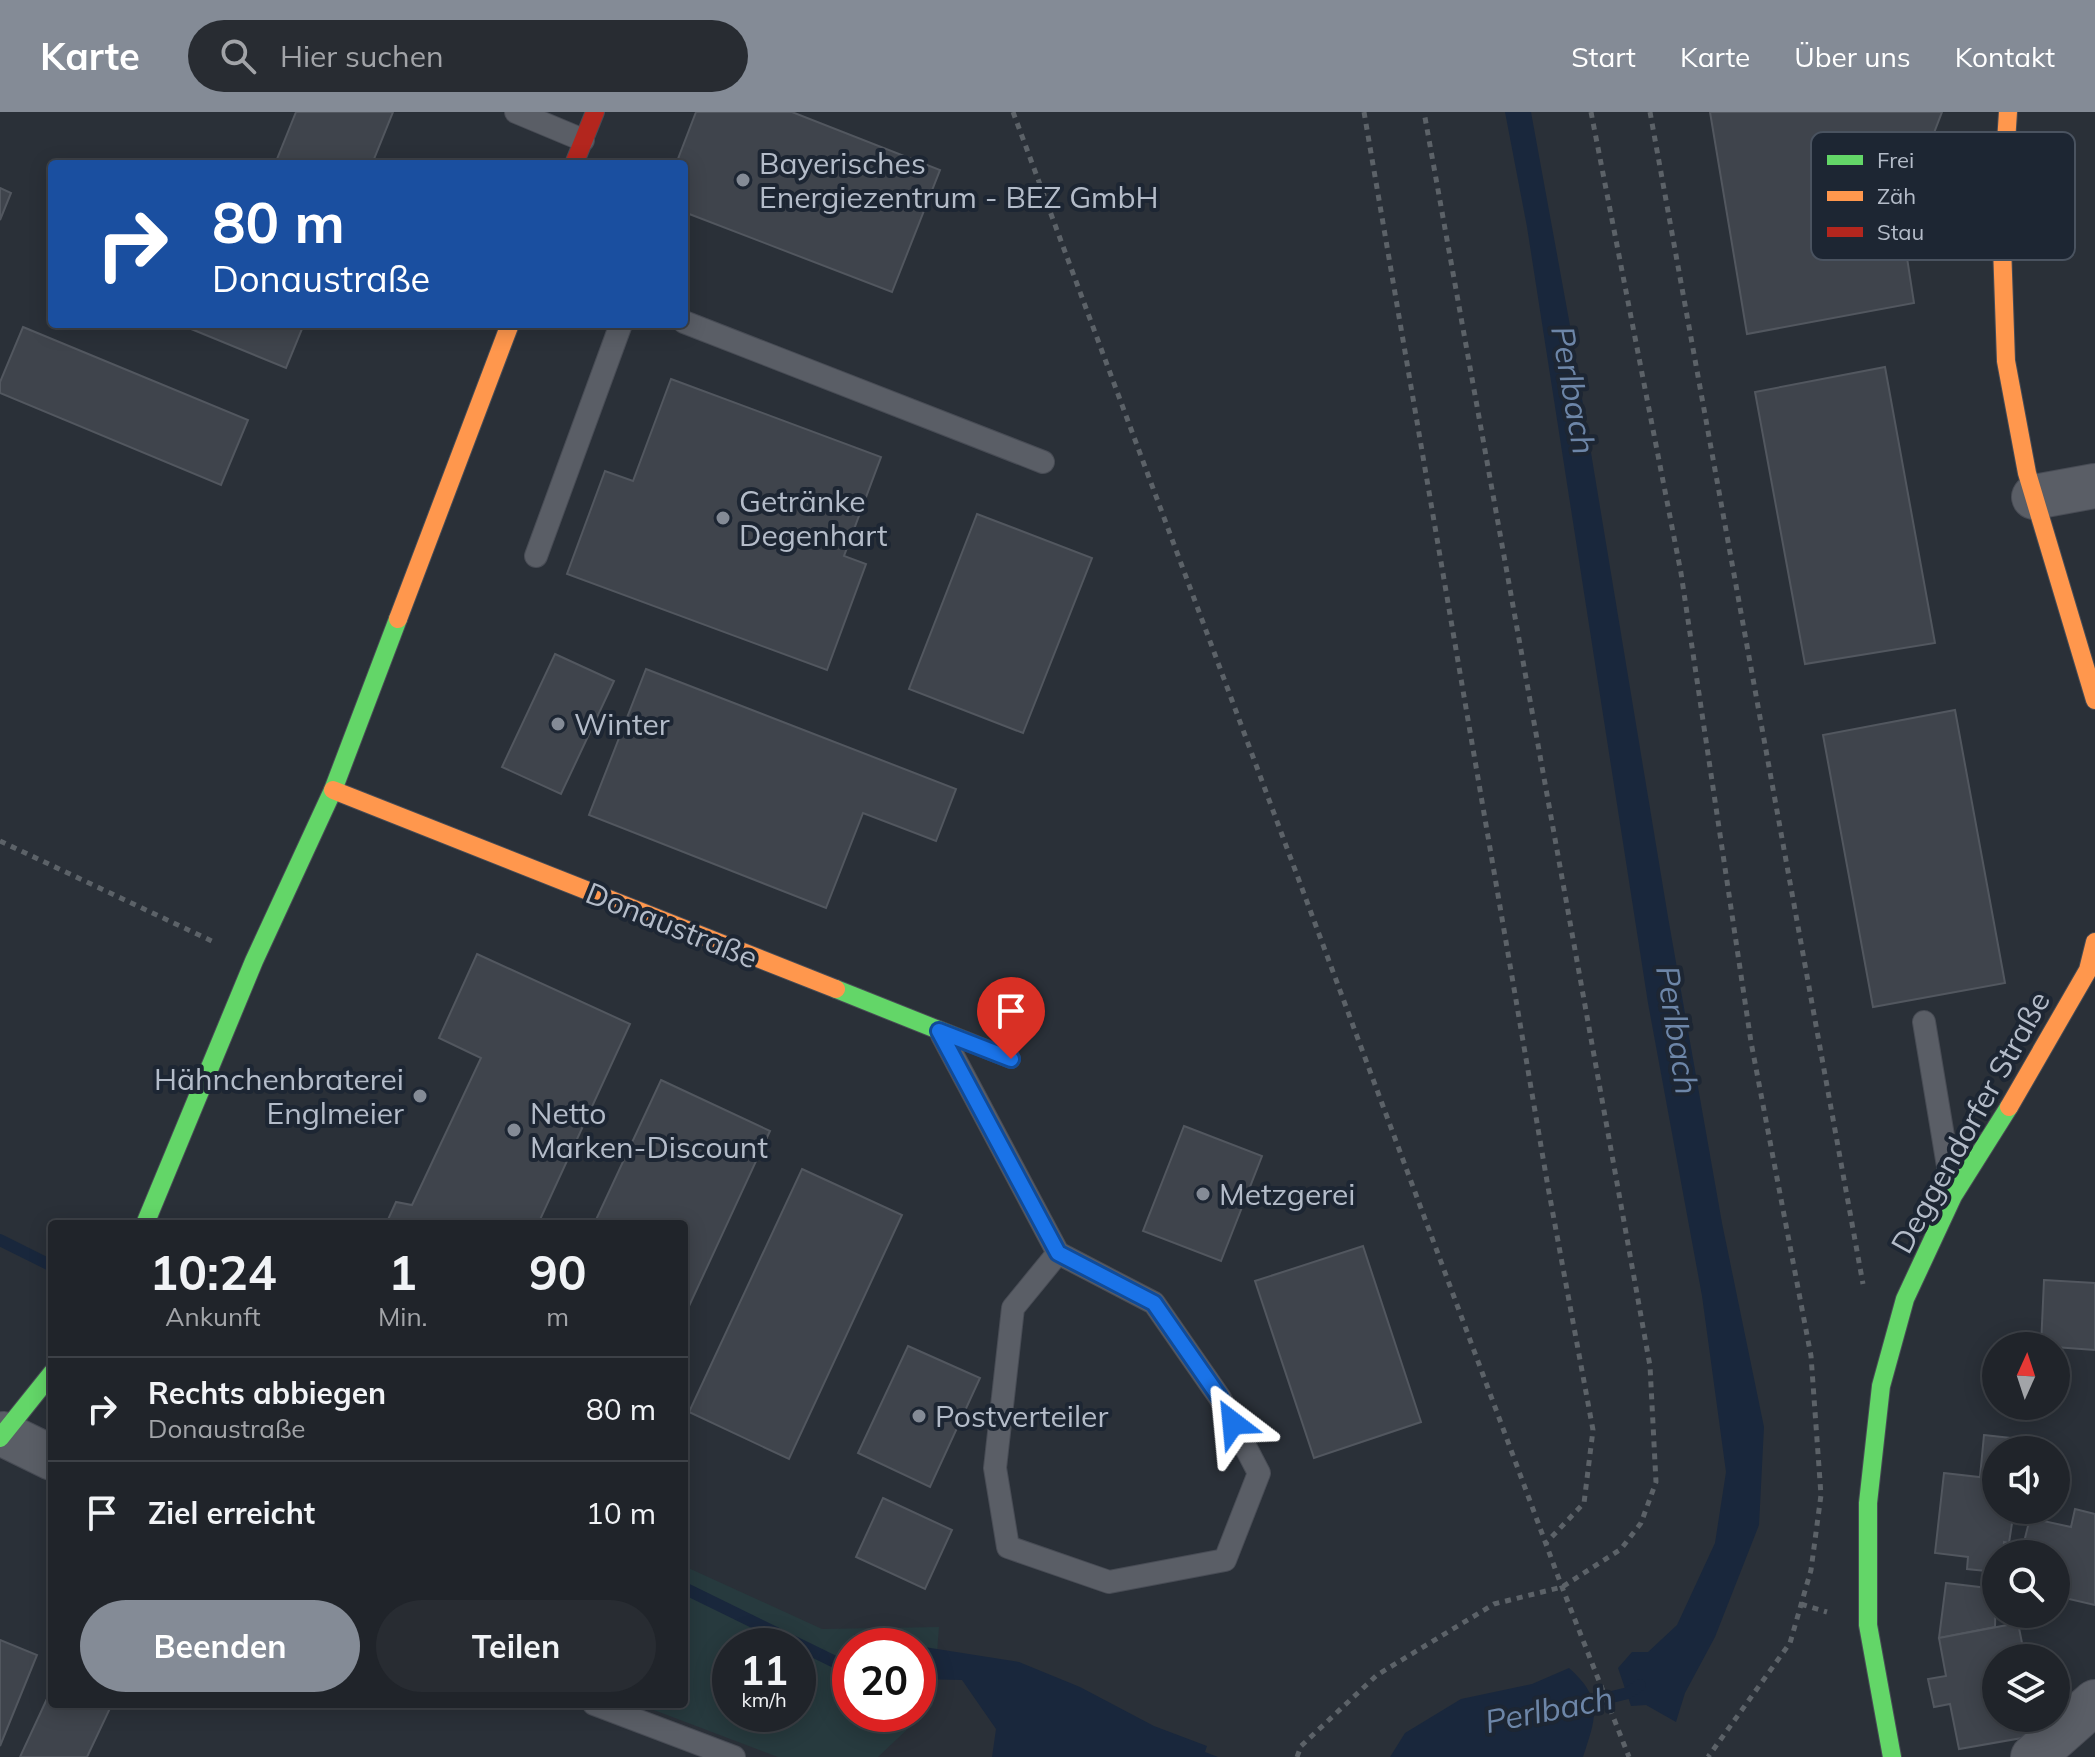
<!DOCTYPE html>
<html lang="de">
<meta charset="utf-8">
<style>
body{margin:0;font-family:Mulish,sans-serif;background:#282c32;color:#f1f3f6;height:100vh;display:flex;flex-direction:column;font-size:30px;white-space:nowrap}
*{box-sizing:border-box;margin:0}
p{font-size:26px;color:#a2a4a8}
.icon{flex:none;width:44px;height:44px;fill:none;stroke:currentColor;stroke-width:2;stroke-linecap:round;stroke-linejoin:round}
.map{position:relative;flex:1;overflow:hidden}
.panel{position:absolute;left:48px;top:1108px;width:640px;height:488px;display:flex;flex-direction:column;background:#20242a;border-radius:8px;box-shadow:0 4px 20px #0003,0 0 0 2px #3d4147}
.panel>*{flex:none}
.hud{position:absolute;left:48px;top:48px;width:640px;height:168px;border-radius:8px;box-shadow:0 4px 20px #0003,0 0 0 2px #3d4147;background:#1a4fa0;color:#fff;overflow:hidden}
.needle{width:52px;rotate:3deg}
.fabs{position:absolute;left:1982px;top:1220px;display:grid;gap:16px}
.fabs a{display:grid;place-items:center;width:88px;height:88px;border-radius:50%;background:#20242a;box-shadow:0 4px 20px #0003,0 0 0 2px #3d4147;font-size:40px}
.speed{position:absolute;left:712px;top:1516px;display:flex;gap:16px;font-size:40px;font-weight:700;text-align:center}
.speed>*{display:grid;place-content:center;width:104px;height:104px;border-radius:50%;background:#20242a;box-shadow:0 4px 20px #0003,0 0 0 2px #3d4147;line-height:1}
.speed small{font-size:20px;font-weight:400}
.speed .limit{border:12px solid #d22;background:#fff;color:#111}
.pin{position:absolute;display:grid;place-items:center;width:68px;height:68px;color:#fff;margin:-82px -34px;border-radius:50% 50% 50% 0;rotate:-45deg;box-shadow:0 0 8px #0007}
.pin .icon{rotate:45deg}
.me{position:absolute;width:88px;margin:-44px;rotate:331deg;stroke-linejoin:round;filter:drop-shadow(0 0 6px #0008)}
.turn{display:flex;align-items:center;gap:28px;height:168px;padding:0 32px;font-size:36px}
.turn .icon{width:104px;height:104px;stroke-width:2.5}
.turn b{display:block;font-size:56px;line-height:68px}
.eta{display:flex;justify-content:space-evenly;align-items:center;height:136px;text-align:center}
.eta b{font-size:48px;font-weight:700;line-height:56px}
.primary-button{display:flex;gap:16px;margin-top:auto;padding:16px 32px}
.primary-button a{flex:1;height:92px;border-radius:48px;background:#848b96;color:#fff;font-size:32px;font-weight:700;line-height:92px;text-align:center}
.primary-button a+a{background:#282c32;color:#f1f3f6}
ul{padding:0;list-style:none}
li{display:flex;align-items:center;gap:24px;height:104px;padding:0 32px;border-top:2px solid #3d4147}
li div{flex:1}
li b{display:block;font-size:30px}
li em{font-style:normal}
header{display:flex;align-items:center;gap:48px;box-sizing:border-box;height:112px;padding:0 40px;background:#848b96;color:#fff}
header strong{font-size:38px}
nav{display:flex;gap:44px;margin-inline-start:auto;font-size:28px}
.search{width:560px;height:72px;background:#282c32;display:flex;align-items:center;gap:20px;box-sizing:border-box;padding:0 28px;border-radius:44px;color:#a2a4a8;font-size:30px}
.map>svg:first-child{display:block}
.green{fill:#273a3e;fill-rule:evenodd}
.water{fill:#19273c}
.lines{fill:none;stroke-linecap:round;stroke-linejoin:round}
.stream{stroke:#19273c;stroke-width:12}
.building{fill:#3f444c;stroke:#52575f;stroke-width:2}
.lane-casing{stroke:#484c55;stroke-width:24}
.street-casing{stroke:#484c55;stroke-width:46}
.fast-casing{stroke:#484c55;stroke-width:20}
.slow-casing{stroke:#484c55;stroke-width:20}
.jam-casing{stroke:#484c55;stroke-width:20}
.path{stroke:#5c6268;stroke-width:5;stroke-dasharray:6 6;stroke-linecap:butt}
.lane{stroke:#5a5e66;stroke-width:22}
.street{stroke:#5a5e66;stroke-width:44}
.fast{stroke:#63d668;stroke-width:18}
.slow{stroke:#ff974d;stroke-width:18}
.jam{stroke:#b3261e;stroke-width:18}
.route-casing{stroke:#114b97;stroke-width:20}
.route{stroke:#1a73e8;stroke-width:14}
.poi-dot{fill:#848b96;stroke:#1d2633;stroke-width:3}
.labels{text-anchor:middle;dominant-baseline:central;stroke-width:8;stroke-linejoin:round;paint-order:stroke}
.poi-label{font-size:30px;fill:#b4bcc9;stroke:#1d2633;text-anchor:start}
.street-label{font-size:30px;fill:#b4bcc9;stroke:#1d2633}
.water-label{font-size:32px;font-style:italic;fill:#6d86a8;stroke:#1d2633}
.key{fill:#1d2633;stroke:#4a5360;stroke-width:2}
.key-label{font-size:22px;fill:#b4bcc9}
</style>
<header>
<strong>Karte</strong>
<div class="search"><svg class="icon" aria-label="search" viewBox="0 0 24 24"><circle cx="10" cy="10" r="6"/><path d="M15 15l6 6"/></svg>Hier suchen</div>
<nav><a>Start</a><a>Karte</a><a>Über uns</a><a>Kontakt</a></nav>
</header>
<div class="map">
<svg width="2095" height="1645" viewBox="0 0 2095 1645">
<rect width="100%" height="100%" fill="#2a3038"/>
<!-- green -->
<path class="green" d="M684 1454 822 1517 939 1515 933 1593 878 1645H778L638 1592H684ZM730 1534H798V1602H730ZM850 1534H918V1602H850Z"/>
<!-- water -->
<g class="water">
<path d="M1505 0H1531L1569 208 1668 805 1722 1111 1764 1315 1759 1413 1715 1525 1685 1581 1676 1610 1646 1593 1631 1594 1618 1556 1632 1540H1648L1677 1513 1715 1431 1726 1360 1702 1184 1648 891 1527 115Z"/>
<path d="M854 1522 917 1534H859Z"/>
<path d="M918 1534 1019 1550 1080 1575 1154 1614 1207 1634 1205 1640 1218 1645H992L996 1617 962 1568 918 1567Z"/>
<path d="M1569 1556C1604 1587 1596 1605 1583 1645H1390L1405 1621 1461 1587 1532 1572Z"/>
</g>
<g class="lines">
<!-- stream -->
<g class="stream">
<path d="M0 1128 52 1154"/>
<path d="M684 1476 837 1551 850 1552"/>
<path d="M1579 1593 1628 1581 1640 1573"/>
</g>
</g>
<!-- building -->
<g class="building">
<path d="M296 0H393L372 52H275Z"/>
<path d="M696 0H792L940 58 892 180 684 100V52H676Z"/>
<path d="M1710 0H1942L1901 107 1914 191 1747 222Z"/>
<path d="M0 76 11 81 0 108Z"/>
<path d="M179 212H304L286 256Z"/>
<path d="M23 215 248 308 221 373 0 281V270Z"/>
<path d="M1885 255 1935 531 1805 552 1755 280Z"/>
<path d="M671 267 881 345 844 444 866 452 827 558 567 462 605 359 633 369Z"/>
<path d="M977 402 1092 446 1023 621 909 577Z"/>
<path d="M555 542 614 569 561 682 502 655Z"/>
<path d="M646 557 956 677 936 729 863 701 826 796 589 703Z"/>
<path d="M1955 598 2005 871 1873 895 1823 623Z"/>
<path d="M477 842 630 912 538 1112H386L396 1090 412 1093 481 946 439 926Z"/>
<path d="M661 968 770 1019 684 1205V1112H594Z"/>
<path d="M1184 1014 1262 1044 1221 1149 1143 1119Z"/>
<path d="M802 1057 902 1103 789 1347 689 1300Z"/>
<path d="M1363 1134 1421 1310 1314 1346 1255 1169Z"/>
<path d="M2044 1168 2095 1171V1238L2041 1234Z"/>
<path d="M908 1234 980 1266 930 1375 858 1341Z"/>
<path d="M1984 1323 2038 1329 2037 1338H1996V1367L1980 1365Z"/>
<path d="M1944 1361 1996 1367V1398H2014L2009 1431 2004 1430 2003 1442H1996V1460L1967 1457 1968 1445 1935 1441Z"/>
<path d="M883 1386 952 1418 925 1477 856 1445Z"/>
<path d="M2075 1397 2095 1402V1493L2056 1484V1442H2021L2030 1406 2071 1415Z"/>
<path d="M1946 1471 1996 1477 1995 1515 1939 1526Z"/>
<path d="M2018 1511 2025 1546H1996V1606H2036L2039 1623 1959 1637 1950 1592 1934 1595 1928 1567 1946 1564 1939 1526Z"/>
<path d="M0 1528 37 1543 0 1634Z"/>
<path d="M52 1576V1592H112L87 1645H20Z"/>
</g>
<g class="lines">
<defs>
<g id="lane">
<path d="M516 0 583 28"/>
<path d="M684 210 1043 350"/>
<path d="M536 444 621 212"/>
<path d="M1924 910 1952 1078"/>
<path d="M942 923 1058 1141 1154 1191 1220 1286 1259 1361 1225 1448 1109 1470 1008 1435 995 1356 1013 1196 1058 1141"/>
<path d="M594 1592 734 1645"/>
</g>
<g id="street">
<path d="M2034 385 2095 374"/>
<path d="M3 1322 52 1346"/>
<path d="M2033 1645 2095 1590"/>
</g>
<g id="fast">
<path d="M836 877 1011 947"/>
<path d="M145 1112 254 849 333 678 398 507"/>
<path d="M0 1326 52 1261"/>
<path d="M1892 1645 1868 1513V1391L1881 1274 1905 1187 1953 1084 2009 995"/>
</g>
<g id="slow">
<path d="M2008 0 2001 105 2006 249 2027 361 2095 588"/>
<path d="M398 507 510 212"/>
<path d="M333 678 836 877"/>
<path d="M2009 995 2088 858 2095 830"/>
</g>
<path id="jam" d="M574 52 595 0"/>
</defs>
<!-- lane casing -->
<use href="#lane" class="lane-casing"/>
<!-- street casing -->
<use href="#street" class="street-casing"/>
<!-- fast casing -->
<use href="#fast" class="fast-casing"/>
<!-- slow casing -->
<use href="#slow" class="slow-casing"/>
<!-- jam casing -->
<use href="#jam" class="jam-casing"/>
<!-- path -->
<g class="path">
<path d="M1013 0 1562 1475 1629 1645"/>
<path d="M1364 0 1548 1075 1593 1318 1584 1391 1546 1431"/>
<path d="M1591 0 1681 461 1751 930 1811 1244 1821 1383 1811 1458 1790 1531 1708 1645"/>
<path d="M1650 0 1863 1172"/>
<path d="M0 729 216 831"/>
<path d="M1801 1492 1827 1500"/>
<path d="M1297 1645 1301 1634 1377 1563 1494 1492 1562 1475 1621 1437 1641 1411 1656 1370 1650 1254 1424 0"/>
</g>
<!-- lane -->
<use href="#lane" class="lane"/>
<!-- street -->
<use href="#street" class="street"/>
<!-- fast -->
<use href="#fast" class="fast"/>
<!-- slow -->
<use href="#slow" class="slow"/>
<!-- jam -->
<use href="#jam" class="jam"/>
</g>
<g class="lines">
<defs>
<path id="route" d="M1011 947 939 919 1058 1141 1154 1191 1220 1286 1233 1311"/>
</defs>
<!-- route casing -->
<use href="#route" class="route-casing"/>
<!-- route -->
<use href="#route" class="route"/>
</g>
<!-- markers -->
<g class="poi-dot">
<circle cx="743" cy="68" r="8"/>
<circle cx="723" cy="406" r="8"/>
<circle cx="558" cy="612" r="8"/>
<circle cx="420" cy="984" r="8"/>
<circle cx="514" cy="1018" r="8"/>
<circle cx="1203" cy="1082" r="8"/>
<circle cx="919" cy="1304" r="8"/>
</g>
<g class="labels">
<!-- poi labels -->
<g class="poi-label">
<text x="759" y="51">Bayerisches<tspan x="759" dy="34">Energiezentrum - BEZ GmbH</tspan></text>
<text x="739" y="389">Getränke<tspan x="739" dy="34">Degenhart</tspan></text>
<text x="574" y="612">Winter</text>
<text x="404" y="967" text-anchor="end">Hähnchenbraterei<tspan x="404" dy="34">Englmeier</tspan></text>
<text x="530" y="1001">Netto<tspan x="530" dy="34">Marken-Discount</tspan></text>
<text x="1219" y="1082">Metzgerei</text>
<text x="935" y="1304">Postverteiler</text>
</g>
<!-- street labels -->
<g class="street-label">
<text transform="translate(672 813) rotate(22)">Donaustraße</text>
<text transform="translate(1970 1010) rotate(-61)">Deggendorfer Straße</text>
</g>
<!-- water labels -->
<g class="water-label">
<text transform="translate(1574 278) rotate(80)">Perlbach</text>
<text transform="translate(1678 918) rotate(81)">Perlbach</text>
<text transform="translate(1549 1597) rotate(-11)">Perlbach</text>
</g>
</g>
<!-- legend -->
<rect x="1811" y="20" width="264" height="128" rx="12" class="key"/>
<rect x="1827" y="43" width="36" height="10" fill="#63d668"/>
<rect x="1827" y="79" width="36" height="10" fill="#ff974d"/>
<rect x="1827" y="115" width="36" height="10" fill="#b3261e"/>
<g class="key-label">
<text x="1877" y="56">Frei</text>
<text x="1877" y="92">Zäh</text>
<text x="1877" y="128">Stau</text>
</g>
</svg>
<div class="fabs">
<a><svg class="needle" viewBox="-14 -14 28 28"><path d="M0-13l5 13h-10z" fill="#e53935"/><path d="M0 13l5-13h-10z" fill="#a2a4a8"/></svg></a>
<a><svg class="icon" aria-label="sound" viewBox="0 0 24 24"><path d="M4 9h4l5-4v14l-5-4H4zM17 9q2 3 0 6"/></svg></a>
<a><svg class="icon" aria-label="search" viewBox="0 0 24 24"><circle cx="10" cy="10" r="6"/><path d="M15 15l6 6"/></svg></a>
<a><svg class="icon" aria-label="layers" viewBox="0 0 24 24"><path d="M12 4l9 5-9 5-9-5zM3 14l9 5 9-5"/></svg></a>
</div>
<div class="speed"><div>11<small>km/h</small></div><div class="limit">20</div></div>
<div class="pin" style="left:1011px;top:947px;background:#d93025"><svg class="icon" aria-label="arrive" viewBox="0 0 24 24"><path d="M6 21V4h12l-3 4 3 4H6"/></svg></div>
<svg class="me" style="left:1233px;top:1311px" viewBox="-20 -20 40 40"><path d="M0-17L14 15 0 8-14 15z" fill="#1a73e8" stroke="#fff" stroke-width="4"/></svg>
<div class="hud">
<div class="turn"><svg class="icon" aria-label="right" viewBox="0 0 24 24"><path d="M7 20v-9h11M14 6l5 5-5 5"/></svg><div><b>80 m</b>Donaustraße</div></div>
</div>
<section class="panel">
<div class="eta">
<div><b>10:24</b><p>Ankunft</p></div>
<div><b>1</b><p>Min.</p></div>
<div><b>90</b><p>m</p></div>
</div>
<ul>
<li><svg class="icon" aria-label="right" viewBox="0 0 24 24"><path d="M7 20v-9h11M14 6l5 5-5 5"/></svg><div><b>Rechts abbiegen</b><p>Donaustraße</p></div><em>80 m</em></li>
<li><svg class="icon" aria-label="arrive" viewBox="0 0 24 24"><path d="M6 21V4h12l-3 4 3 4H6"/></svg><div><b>Ziel erreicht</b></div><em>10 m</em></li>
</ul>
<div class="primary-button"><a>Beenden</a><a>Teilen</a></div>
</section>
</div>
